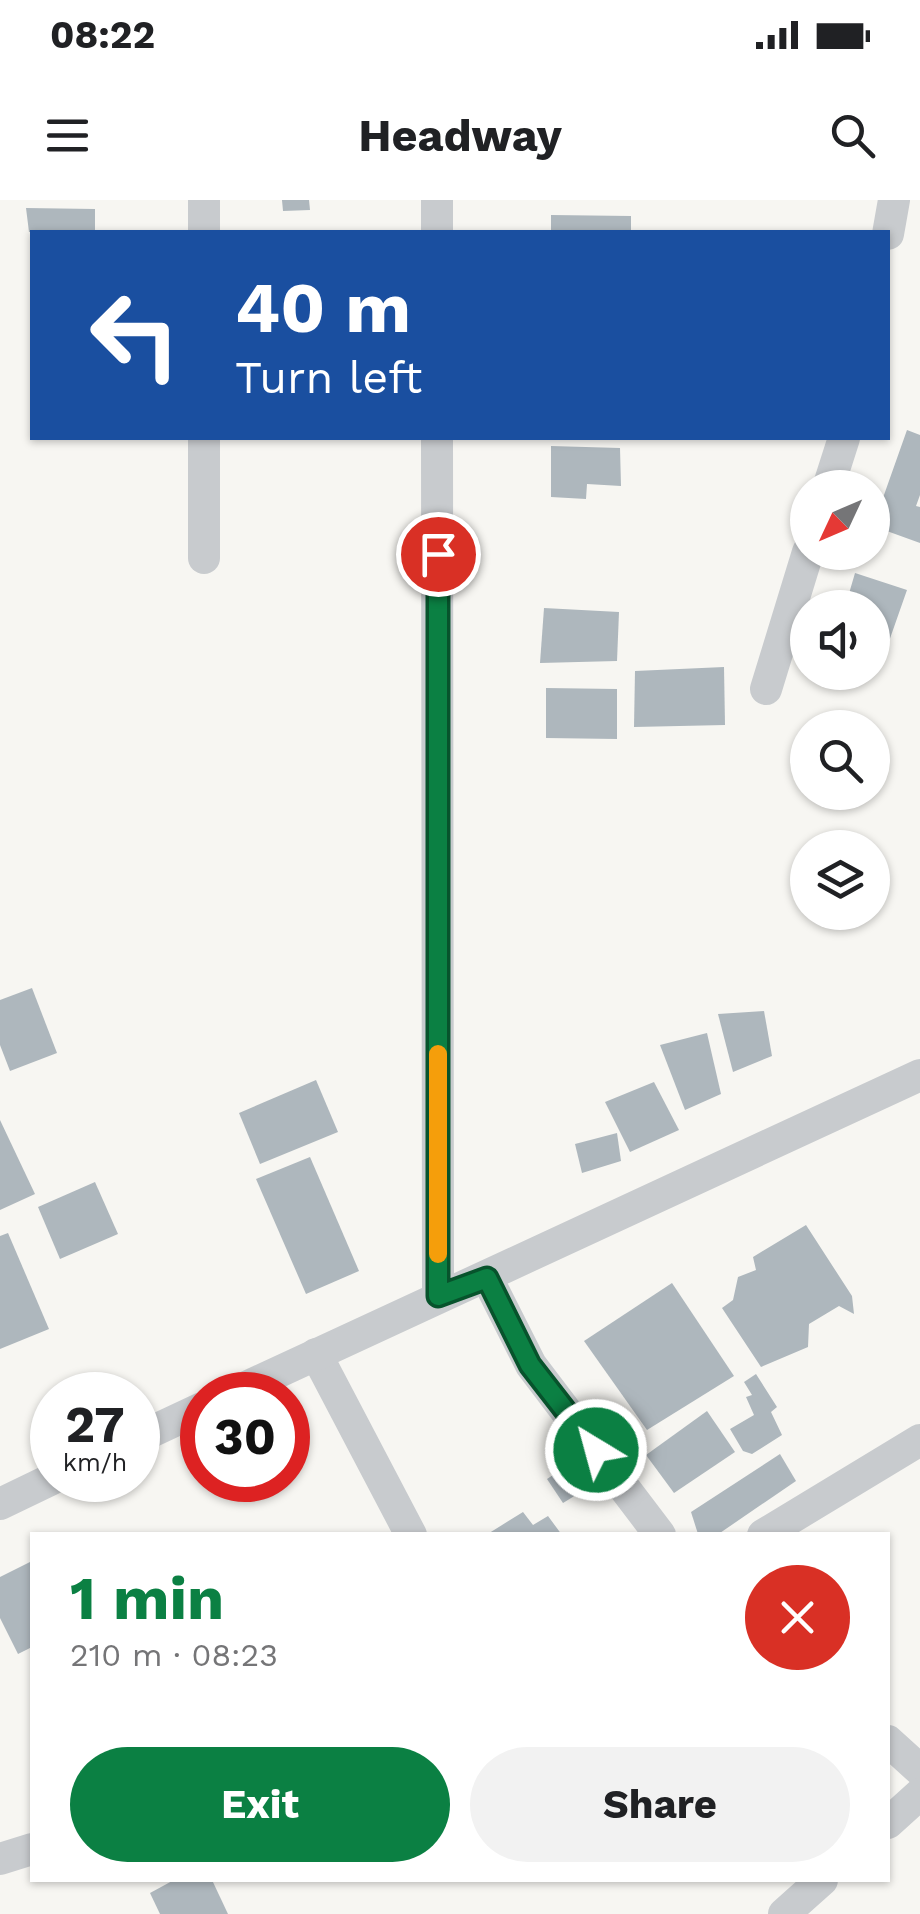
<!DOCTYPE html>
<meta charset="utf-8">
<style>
body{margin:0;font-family:"Work Sans",sans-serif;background:#f2f2f2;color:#202124;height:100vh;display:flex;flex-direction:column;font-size:38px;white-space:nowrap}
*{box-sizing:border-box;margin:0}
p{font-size:32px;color:#757577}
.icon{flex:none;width:55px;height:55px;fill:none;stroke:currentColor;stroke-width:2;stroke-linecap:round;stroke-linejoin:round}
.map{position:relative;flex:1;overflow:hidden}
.drawer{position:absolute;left:30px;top:1332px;width:860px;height:350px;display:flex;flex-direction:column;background:#fff;border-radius:0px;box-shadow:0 2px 8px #0004}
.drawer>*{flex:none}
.hud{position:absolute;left:30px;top:30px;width:860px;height:210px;border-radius:0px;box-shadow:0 2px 8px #0004;background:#1a4fa0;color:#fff;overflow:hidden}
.needle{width:65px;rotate:226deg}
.fabs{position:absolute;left:790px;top:270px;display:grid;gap:20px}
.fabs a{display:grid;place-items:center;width:100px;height:100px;border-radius:50%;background:#fff;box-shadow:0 2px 8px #0004;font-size:50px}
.speed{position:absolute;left:30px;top:1172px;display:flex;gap:20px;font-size:50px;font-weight:700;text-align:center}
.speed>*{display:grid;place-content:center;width:130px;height:130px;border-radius:50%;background:#fff;box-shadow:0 2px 8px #0004;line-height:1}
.speed small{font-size:25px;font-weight:400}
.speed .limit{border:15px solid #d22;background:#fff;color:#111}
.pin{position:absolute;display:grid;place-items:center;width:85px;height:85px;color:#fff;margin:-42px;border:5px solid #fff;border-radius:50%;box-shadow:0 2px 10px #0007}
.me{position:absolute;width:110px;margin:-55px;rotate:323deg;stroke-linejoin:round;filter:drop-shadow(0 0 8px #0008)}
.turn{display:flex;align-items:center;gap:35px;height:210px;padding:0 40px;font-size:45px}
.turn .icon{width:130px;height:130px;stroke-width:2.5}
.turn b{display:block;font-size:70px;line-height:85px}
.round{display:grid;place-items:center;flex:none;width:105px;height:105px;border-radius:52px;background:#f2f2f2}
.headline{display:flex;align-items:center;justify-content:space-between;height:170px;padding:0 40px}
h1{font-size:60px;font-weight:700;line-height:75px;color:#0b8043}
.button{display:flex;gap:20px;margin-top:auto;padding:20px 40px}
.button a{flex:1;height:115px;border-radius:60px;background:#0b8043;color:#fff;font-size:40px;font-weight:700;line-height:115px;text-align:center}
.button a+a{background:#f2f2f2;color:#202124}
.status{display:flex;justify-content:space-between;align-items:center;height:70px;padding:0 50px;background:#fff;direction:ltr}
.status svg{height:28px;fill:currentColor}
header{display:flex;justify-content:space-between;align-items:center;height:130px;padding:0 40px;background:#fff;font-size:45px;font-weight:700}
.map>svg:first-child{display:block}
.building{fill:#aeb7bd}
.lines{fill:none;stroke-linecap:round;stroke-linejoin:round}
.minor{stroke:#c8cbce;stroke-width:32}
.route-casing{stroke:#07532c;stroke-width:25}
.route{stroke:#0b8043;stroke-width:18}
.slow{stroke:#f59e0b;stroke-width:18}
</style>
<div class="status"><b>08:22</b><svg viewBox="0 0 49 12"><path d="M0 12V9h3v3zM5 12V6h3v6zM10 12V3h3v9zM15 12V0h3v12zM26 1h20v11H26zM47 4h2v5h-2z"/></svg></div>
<header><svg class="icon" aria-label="menu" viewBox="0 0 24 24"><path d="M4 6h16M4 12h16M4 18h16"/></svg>Headway<svg class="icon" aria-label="search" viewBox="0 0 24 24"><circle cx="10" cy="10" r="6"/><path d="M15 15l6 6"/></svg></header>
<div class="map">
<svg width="920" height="1714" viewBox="0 0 920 1714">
<rect width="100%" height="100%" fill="#f7f6f2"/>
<!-- building -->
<g class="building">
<path d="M282 0H309L310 10 283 11Z"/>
<path d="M26 8 95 9V32H29Z"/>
<path d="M551 15 631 16V32H551Z"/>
<path d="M907 230 920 235V295L916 306 920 307V343L873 326Z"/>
<path d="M551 246 620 248 621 286 587 284 586 299 551 297Z"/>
<path d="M855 373 907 390 887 447 872 442V408H838L842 396 848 397Z"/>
<path d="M544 408 619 412 617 461 540 463Z"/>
<path d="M724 467 725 525 634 527 635 471Z"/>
<path d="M546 488 617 489V539L546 538Z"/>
<path d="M32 788 57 853 10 871 0 845V800Z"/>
<path d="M764 811 772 856 733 872 718 814Z"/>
<path d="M707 833 721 894 685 910 660 845Z"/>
<path d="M316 880 338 932 260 964 239 913Z"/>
<path d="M654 882 679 930 630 952 605 902Z"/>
<path d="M0 920 35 994 0 1010Z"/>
<path d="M617 933 621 961 582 973 575 944Z"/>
<path d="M310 957 359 1071 306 1094 256 979Z"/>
<path d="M95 982 118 1034 60 1059 38 1007Z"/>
<path d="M806 1025 852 1096 854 1114 839 1106 809 1124 808 1147 761 1167 722 1108 733 1100 738 1077 756 1070 753 1057Z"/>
<path d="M8 1033 49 1129 0 1149V1036Z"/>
<path d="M672 1083 734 1176 647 1230 584 1141Z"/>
<path d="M756 1174 777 1207 771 1212 782 1235 752 1254 743 1251 730 1229 754 1215 746 1197 752 1195 744 1182Z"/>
<path d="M707 1211 735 1252 674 1293 646 1255Z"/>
<path d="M780 1254 796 1281 717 1335 698 1334 691 1312Z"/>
<path d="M571 1263 589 1287 563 1303 547 1279Z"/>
<path d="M523 1312 533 1325 548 1316 562 1335H486Z"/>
<path d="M32 1361V1447L18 1454 0 1418V1377Z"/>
<path d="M174 1680H212L228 1714H160L150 1693Z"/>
</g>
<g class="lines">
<!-- minor -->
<g class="minor">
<path d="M204 0V32"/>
<path d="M437 0V32"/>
<path d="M888 34 894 0"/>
<path d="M204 238V358"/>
<path d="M437 238 438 1096"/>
<path d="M828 288 844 238"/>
<path d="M766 489 808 352"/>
<path d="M487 1078 531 1165 660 1335"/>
<path d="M316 1154 411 1335"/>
<path d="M229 1195 920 875"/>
<path d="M138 1238 202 1208"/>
<path d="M0 1304 52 1279"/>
<path d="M763 1335 920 1240"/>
<path d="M888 1541 920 1570"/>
<path d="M888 1623 920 1594"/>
<path d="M0 1659 32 1649"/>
<path d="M784 1714 822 1680"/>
</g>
</g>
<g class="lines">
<defs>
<path id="route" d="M438 354V1096L487 1078 530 1165 596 1250"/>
</defs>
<!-- route casing -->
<use href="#route" class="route-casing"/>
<!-- route -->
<use href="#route" class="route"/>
<!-- slow -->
<path class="slow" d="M438 854V1054"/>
</g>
</svg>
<div class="fabs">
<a><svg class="needle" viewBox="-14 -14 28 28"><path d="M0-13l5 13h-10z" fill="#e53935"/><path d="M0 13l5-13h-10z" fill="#757577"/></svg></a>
<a><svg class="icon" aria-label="sound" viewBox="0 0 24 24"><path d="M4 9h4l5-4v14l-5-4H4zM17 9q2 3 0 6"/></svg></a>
<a><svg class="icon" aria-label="search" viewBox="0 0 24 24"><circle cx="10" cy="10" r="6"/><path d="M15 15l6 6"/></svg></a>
<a><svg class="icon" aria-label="layers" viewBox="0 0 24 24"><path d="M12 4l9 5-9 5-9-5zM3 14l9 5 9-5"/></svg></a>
</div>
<div class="speed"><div>27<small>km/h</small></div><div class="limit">30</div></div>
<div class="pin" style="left:438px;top:354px;background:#d93025"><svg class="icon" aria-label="arrive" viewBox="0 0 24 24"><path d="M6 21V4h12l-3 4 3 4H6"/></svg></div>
<svg class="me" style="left:596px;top:1250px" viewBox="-20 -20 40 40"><circle r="17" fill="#0b8043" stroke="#fff" stroke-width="3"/><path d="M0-11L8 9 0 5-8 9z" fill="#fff"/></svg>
<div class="hud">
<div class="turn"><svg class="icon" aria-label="left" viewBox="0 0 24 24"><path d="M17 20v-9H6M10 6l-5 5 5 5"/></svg><div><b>40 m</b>Turn left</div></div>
</div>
<section class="drawer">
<div class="headline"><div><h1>1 min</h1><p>210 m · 08:23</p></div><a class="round" style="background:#d93025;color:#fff"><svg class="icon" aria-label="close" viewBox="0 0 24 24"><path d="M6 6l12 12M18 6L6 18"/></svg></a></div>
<div class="button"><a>Exit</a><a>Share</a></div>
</section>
</div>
